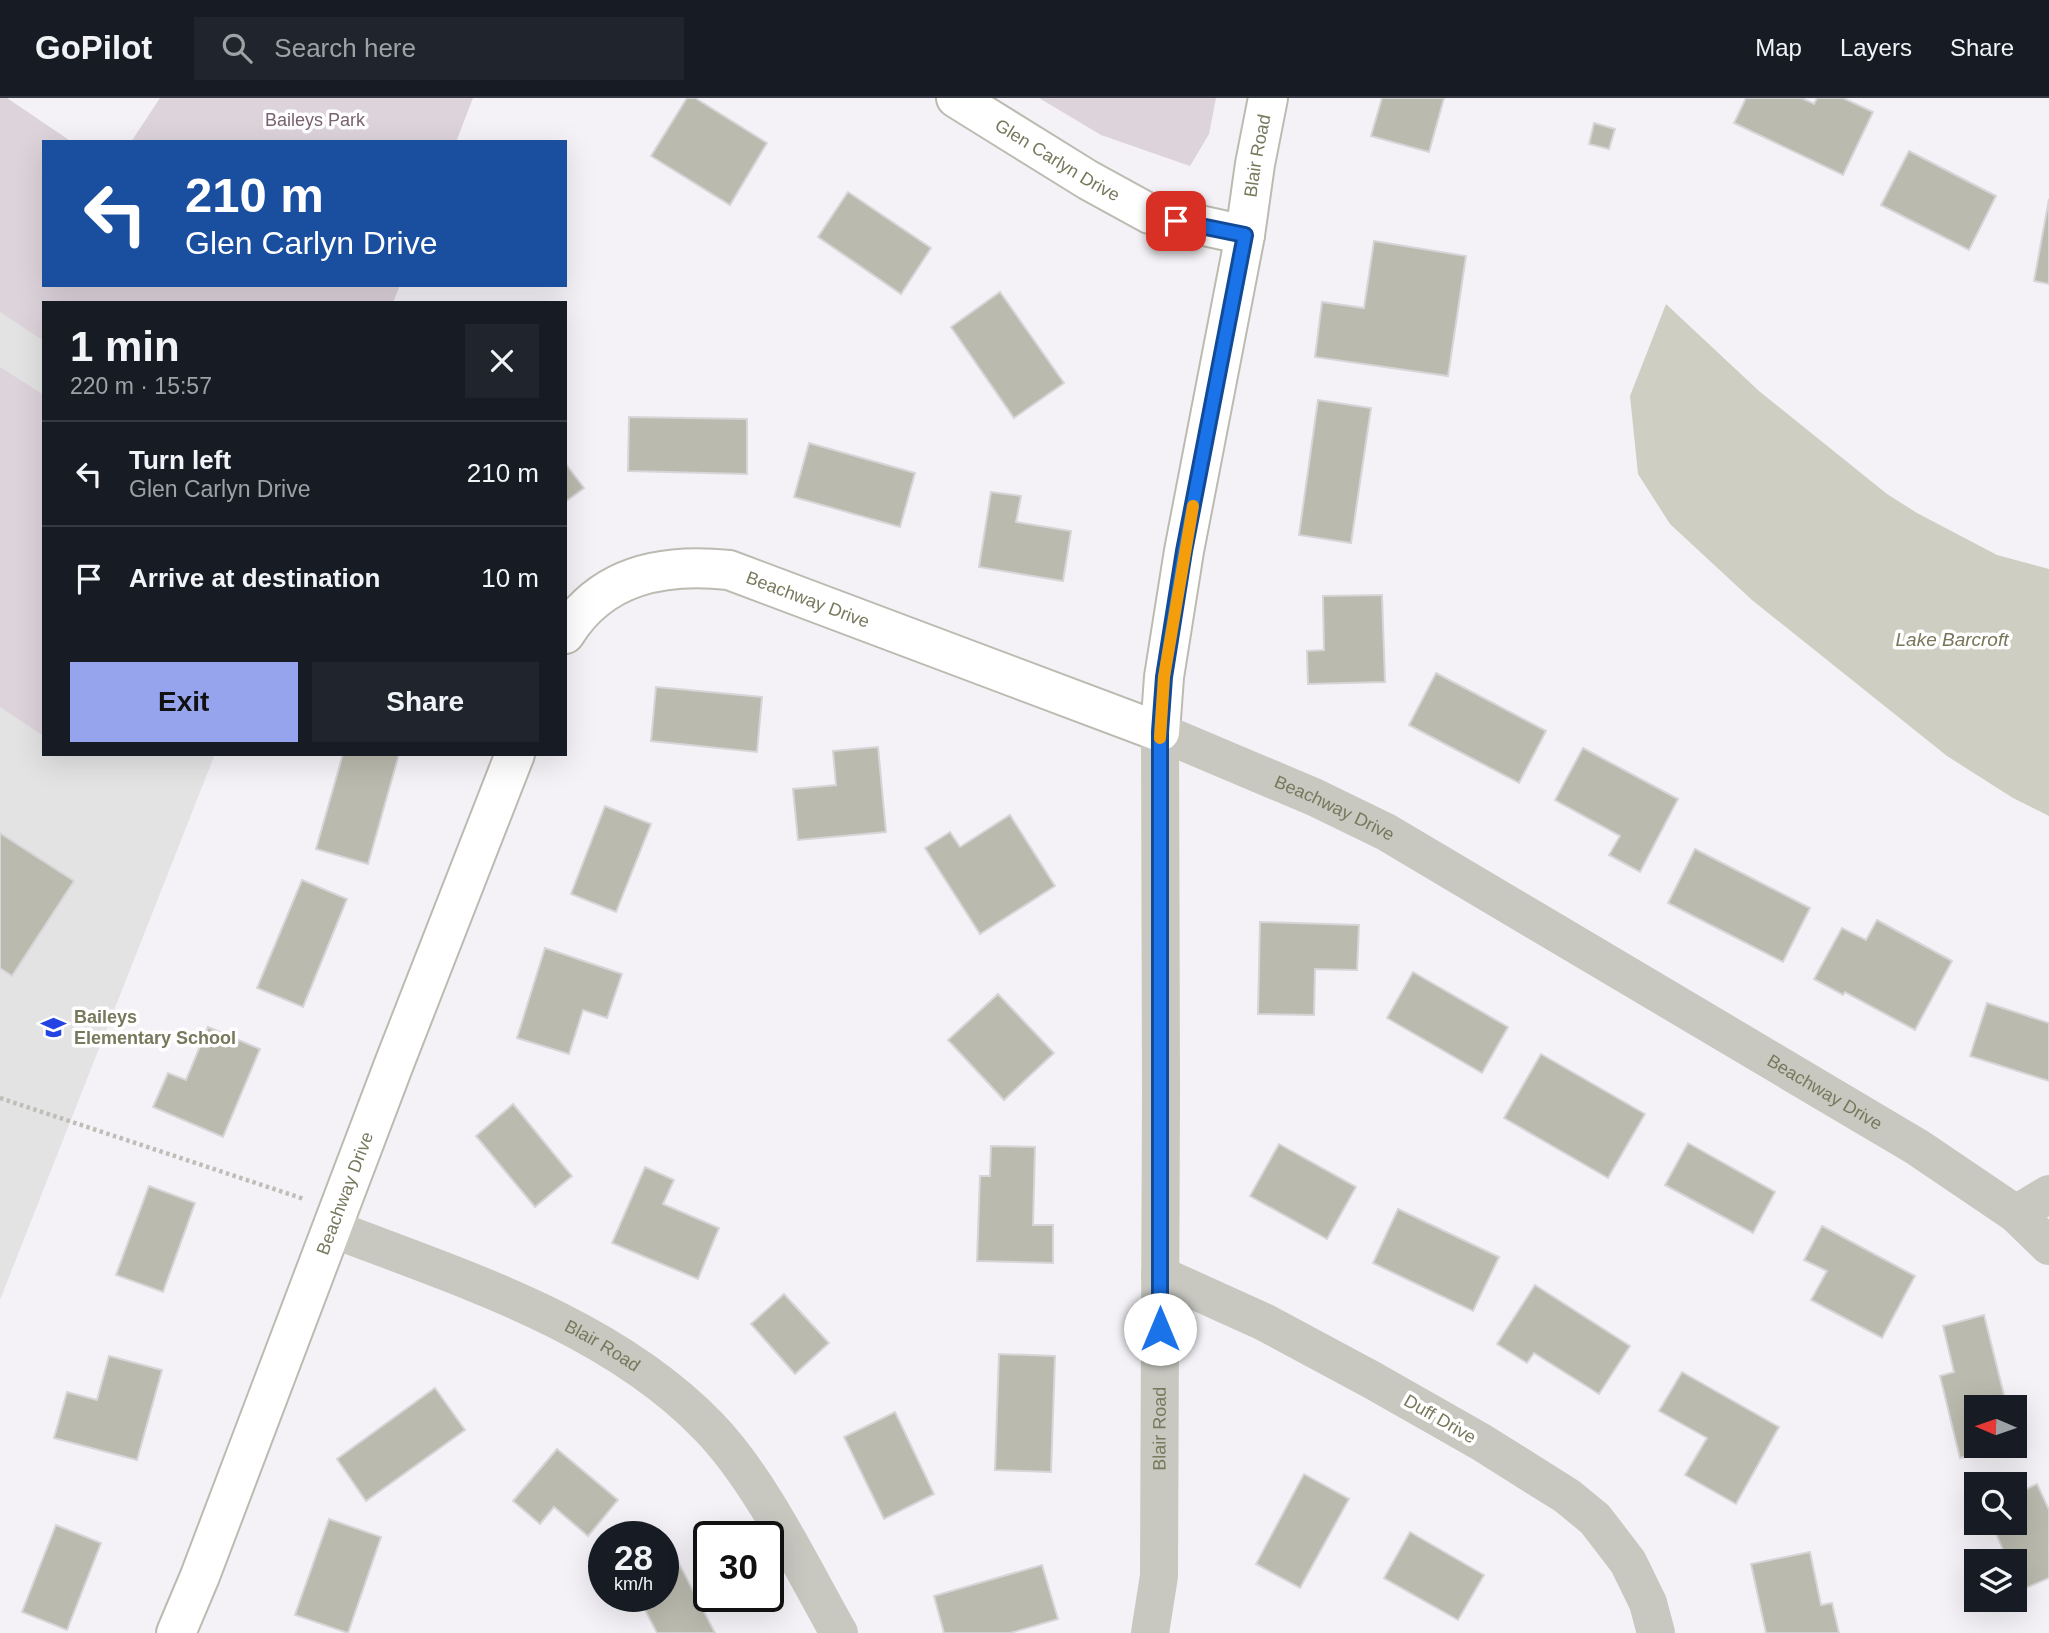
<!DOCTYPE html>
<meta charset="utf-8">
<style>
body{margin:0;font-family:Arial,sans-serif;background:#20242c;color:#f1f3f6;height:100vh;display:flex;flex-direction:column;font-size:26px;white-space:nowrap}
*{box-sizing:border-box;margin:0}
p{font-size:23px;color:#9ea1a6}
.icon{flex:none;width:38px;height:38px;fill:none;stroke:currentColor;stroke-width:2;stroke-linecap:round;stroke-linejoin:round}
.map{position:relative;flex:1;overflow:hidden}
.sheet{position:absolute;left:42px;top:203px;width:525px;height:455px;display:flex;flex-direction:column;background:#171b24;border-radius:0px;box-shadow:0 7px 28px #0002}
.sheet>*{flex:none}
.hud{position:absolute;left:42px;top:42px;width:525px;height:147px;border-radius:0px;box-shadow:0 7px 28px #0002;background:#1a4fa0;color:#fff;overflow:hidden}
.needle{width:46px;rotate:272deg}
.buttons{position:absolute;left:1964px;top:1297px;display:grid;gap:14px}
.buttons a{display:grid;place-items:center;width:63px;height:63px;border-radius:0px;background:#171b24;box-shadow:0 7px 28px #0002;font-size:35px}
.speed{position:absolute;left:588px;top:1423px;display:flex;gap:14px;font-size:35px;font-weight:700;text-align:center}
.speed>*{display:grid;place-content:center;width:91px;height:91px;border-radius:50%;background:#171b24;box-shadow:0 7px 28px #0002;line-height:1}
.speed small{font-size:18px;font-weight:400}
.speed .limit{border:4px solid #111;border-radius:10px;background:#fff;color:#111}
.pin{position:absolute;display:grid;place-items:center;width:60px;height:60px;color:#fff;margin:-30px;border-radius:14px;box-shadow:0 4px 10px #0006}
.me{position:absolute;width:77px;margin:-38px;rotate:0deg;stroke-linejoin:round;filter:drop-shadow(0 0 5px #0008)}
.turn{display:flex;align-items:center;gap:24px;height:147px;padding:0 28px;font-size:32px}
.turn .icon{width:91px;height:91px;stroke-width:2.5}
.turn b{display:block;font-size:49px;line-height:60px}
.round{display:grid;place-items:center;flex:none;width:74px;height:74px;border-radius:0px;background:#20242c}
.headline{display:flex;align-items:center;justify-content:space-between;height:119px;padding:0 28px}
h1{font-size:42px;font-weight:600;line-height:52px}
.button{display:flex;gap:14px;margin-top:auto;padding:14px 28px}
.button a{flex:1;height:80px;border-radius:0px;background:#95a4ed;color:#111;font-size:28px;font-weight:600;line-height:80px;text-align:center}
.button a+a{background:#20242c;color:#f1f3f6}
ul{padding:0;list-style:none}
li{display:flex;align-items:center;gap:21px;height:105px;padding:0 28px;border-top:2px solid #363941}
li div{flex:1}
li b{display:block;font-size:26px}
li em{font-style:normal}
header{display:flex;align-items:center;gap:42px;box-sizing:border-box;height:98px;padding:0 35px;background:#171b24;border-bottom:2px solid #363941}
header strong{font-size:33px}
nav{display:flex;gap:38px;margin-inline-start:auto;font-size:24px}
.search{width:490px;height:63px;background:#20242c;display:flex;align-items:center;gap:18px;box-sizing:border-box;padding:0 24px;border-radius:0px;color:#9ea1a6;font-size:26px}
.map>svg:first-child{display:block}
.built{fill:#e4e3e3}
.green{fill:#ddd3db}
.water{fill:#cfcec2}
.building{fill:#bbbaae;stroke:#d6d5d7;stroke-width:2}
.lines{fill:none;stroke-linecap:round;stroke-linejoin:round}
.secondary-casing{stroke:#bbbbb1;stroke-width:42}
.path{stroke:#bebeb8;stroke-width:4.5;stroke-dasharray:3.5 3.5;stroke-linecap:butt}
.street{stroke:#c8c8c1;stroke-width:38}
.secondary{stroke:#fff;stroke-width:38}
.route-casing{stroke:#114b97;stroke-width:18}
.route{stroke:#1a73e8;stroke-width:12}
.slow{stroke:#f59e0b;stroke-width:12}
.labels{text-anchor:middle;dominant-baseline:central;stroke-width:7;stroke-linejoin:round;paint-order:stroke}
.park-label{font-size:18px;fill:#7a6371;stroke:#fff}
.street-label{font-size:18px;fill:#77785c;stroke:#fff}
.poi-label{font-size:18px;font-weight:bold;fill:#77785c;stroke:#fff;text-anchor:start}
.water-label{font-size:19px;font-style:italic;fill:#79765b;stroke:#fff}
</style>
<header>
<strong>GoPilot</strong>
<div class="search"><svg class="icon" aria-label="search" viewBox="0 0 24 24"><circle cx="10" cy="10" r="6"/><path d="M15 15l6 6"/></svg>Search here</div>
<nav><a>Map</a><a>Layers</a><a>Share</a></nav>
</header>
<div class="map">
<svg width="2049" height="1535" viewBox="0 0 2049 1535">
<rect width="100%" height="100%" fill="#f4f2f6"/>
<!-- built -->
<path class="built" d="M0 209 44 238V656H215L0 1202Z"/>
<!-- green -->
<g class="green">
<path d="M0 0H7L72 44H44V187H400L393 205H44V243L0 214Z"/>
<path d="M160 0H473L456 44H131Z"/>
<path d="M1039 0H1216L1209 36 1190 68 1101 37Z"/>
<path d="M0 269 44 297 42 637 0 609Z"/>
</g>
<!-- water -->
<path class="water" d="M1666 206 1759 293 1887 396 1917 415 1997 457 2049 471V718L2013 700 1947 658 1752 502 1670 426 1638 376 1630 298Z"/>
<!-- building -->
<g class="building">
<path d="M687 0H695L767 45 730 107 651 58Z"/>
<path d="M1382 0H1444L1429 54 1371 38Z"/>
<path d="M1746 0H1802L1814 6 1817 0H1843L1873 14 1843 77 1734 25Z"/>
<path d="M1594 25 1615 31 1609 51 1589 46Z"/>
<path d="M1909 53 1996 98 1969 152 1881 107Z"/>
<path d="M848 94 931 150 901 196 818 139Z"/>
<path d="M2049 101V186L2034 183Z"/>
<path d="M1374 143 1466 158 1448 278 1315 259 1322 204 1364 210Z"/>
<path d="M1000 194 1064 285 1014 320 951 229Z"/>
<path d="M1318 302 1371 310 1351 445 1299 437Z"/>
<path d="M629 319 747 321V376L628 373Z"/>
<path d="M809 345 915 375 900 429 794 399Z"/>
<path d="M565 365 584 390 565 404Z"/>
<path d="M991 394 1021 398 1016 424 1071 433 1063 483 979 469Z"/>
<path d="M1382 497 1385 584 1308 586 1307 553 1324 552 1323 498Z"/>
<path d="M1436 575 1546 633 1519 685 1409 627Z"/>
<path d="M656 589 762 599 757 654 651 643Z"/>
<path d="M878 649 886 734 798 742 793 691 836 687 833 653Z"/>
<path d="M1583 650 1678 701 1640 774 1609 757 1620 738 1555 702Z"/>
<path d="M343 656H399L368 766 316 751Z"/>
<path d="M605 708 651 726 616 814 571 796Z"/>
<path d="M1010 717 1055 788 980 836 925 750 950 734 960 749Z"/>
<path d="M0 735 74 783 12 878 0 870Z"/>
<path d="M1695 751 1810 810 1783 864 1668 805Z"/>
<path d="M302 782 347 801 303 909 257 890Z"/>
<path d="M1877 822 1952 863 1915 932 1845 894 1843 897 1814 881 1842 830 1866 842Z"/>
<path d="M1260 824 1359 827 1357 872 1315 871 1314 917 1258 916Z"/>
<path d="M545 850 622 876 607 920 583 912 569 956 517 940Z"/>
<path d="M1413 874 1508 929 1482 975 1387 920Z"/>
<path d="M998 896 1054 955 1004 1002 948 942Z"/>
<path d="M1987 905 2049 925V983L1970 958Z"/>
<path d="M208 929 260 951 223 1039 153 1009 168 975 186 982Z"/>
<path d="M1541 956 1645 1016 1608 1080 1504 1020Z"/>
<path d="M513 1006 572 1078 535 1109 476 1038Z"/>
<path d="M1688 1045 1775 1094 1753 1135 1665 1087Z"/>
<path d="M1279 1046 1356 1089 1327 1141 1250 1098Z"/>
<path d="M991 1048 1035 1049 1033 1127H1053V1165L977 1163 980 1078H990Z"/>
<path d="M645 1069 674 1082 663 1106 719 1130 698 1181 612 1145Z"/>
<path d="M149 1088 195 1105 163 1194 116 1177Z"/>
<path d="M1398 1111 1499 1159 1473 1213 1373 1165Z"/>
<path d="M1822 1128 1915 1178 1882 1240 1811 1202 1827 1173 1804 1162Z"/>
<path d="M1535 1187 1630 1248 1599 1296 1534 1255 1527 1265 1497 1246Z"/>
<path d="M784 1196 829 1245 795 1276 751 1226Z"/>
<path d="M1984 1217 2007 1309H1976V1348H2011L1960 1360 1940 1278 1954 1274 1943 1228Z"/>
<path d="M999 1256 1055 1258 1051 1374 995 1372Z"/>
<path d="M109 1258 162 1272 137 1362 54 1340 67 1294 97 1302Z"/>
<path d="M1682 1274 1779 1329 1736 1406 1685 1377 1707 1340 1659 1313Z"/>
<path d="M435 1290 465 1332 366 1403 337 1361Z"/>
<path d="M895 1314 934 1396 884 1421 844 1339Z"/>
<path d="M557 1351 618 1402 588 1438 554 1409 540 1426 513 1403Z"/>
<path d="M1304 1376 1349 1401 1300 1490 1256 1466Z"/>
<path d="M2037 1386 2049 1412V1480L2021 1492 2014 1477V1463H2008L1991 1424H2014V1397Z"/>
<path d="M329 1421 381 1439 348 1535 295 1517Z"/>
<path d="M56 1427 101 1445 67 1532 22 1514Z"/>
<path d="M1410 1434 1484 1477 1458 1522 1384 1480Z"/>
<path d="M1810 1454 1821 1507 1832 1505 1839 1535H1766L1751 1466Z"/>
<path d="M674 1456 715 1535H657L638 1498H663V1461Z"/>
<path d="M1042 1467 1058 1521 1010 1535H944L934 1498Z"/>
</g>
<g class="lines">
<defs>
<g id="secondary">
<path id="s3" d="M956 0 1088 82 1150 116 1245 137"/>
<path id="s4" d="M565 536C602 476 665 465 729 472L1160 634 1164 579 1184 453 1245 137 1255 66 1268 0"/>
<path id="s5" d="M176 1535 200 1478 394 966 515 656"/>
</g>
</defs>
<!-- secondary casing -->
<use href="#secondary" class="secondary-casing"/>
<!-- path -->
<path class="path" d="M0 1000 304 1101"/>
<!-- street -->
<g class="street">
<path d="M2016 1116 2049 1096"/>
<path id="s1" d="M333 1131C461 1180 611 1227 709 1329 761 1383 802 1470 839 1535"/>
<path d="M1160 1177 1264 1224 1372 1282 1481 1344 1567 1398 1595 1421 1628 1464 1648 1505 1656 1535"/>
<path id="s2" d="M1150 1535 1159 1478 1161 993 1160 634 1314 699 1386 734 1917 1049 2016 1116 2049 1148"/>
</g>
<!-- secondary -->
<use href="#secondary" class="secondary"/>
</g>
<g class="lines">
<defs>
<path id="route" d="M1160 1231V634L1164 579 1184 453 1245 137 1176 123"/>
</defs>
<!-- route casing -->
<use href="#route" class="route-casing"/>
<!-- route -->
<use href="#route" class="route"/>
<!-- slow -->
<path class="slow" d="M1160 640 1164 579 1193 408"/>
</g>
<!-- icons -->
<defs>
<symbol id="school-bare" viewBox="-9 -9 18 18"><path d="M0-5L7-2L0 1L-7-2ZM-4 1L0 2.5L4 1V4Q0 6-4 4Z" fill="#2443e3" stroke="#fff" stroke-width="2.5" paint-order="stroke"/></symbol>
</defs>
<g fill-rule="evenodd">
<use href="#school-bare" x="36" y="912" width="35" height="35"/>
</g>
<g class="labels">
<!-- park labels -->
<g class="park-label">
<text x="315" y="22">Baileys Park</text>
</g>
<!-- street labels -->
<g class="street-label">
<text stroke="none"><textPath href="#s4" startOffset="1232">Blair Road</textPath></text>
<text stroke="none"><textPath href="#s3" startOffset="119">Glen Carlyn Drive</textPath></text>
<text stroke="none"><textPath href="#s4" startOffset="271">Beachway Drive</textPath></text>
<text stroke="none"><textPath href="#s2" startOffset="1092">Beachway Drive</textPath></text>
<text stroke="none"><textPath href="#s2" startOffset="1659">Beachway Drive</textPath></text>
<text stroke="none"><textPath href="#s5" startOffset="471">Beachway Drive</textPath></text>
<text stroke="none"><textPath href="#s1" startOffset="294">Blair Road</textPath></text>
<text transform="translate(1440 1321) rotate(30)">Duff Drive</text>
<text stroke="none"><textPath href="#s2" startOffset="205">Blair Road</textPath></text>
</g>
<!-- poi labels -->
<g class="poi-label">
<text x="74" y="919">Baileys<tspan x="74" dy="21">Elementary School</tspan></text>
</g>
<!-- water labels -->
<g class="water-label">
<text x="1952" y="541">Lake Barcroft</text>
</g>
</g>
</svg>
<div class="buttons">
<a><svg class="needle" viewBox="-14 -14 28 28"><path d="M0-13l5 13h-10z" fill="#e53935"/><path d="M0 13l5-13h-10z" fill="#9ea1a6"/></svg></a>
<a><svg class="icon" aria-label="search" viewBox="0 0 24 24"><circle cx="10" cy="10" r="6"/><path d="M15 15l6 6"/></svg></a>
<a><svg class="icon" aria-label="layers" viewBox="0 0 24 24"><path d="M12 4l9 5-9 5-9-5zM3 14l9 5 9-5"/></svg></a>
</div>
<div class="speed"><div>28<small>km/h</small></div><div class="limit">30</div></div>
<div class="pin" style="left:1176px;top:123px;background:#d93025"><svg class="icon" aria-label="arrive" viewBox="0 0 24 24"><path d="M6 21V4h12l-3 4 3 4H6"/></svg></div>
<svg class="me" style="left:1160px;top:1231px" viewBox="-20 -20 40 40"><circle r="19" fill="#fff"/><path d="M0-13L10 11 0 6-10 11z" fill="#1a73e8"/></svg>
<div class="hud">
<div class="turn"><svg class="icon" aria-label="left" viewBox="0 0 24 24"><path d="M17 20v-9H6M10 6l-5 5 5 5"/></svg><div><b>210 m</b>Glen Carlyn Drive</div></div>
</div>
<section class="sheet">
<div class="headline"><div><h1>1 min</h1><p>220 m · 15:57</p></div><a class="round"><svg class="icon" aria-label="close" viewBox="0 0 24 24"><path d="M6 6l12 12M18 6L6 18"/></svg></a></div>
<ul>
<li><svg class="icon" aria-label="left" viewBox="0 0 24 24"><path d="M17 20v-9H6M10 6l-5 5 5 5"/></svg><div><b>Turn left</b><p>Glen Carlyn Drive</p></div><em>210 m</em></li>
<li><svg class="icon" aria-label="arrive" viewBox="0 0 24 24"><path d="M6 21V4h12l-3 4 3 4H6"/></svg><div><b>Arrive at destination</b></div><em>10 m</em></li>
</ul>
<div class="button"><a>Exit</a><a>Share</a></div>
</section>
</div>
